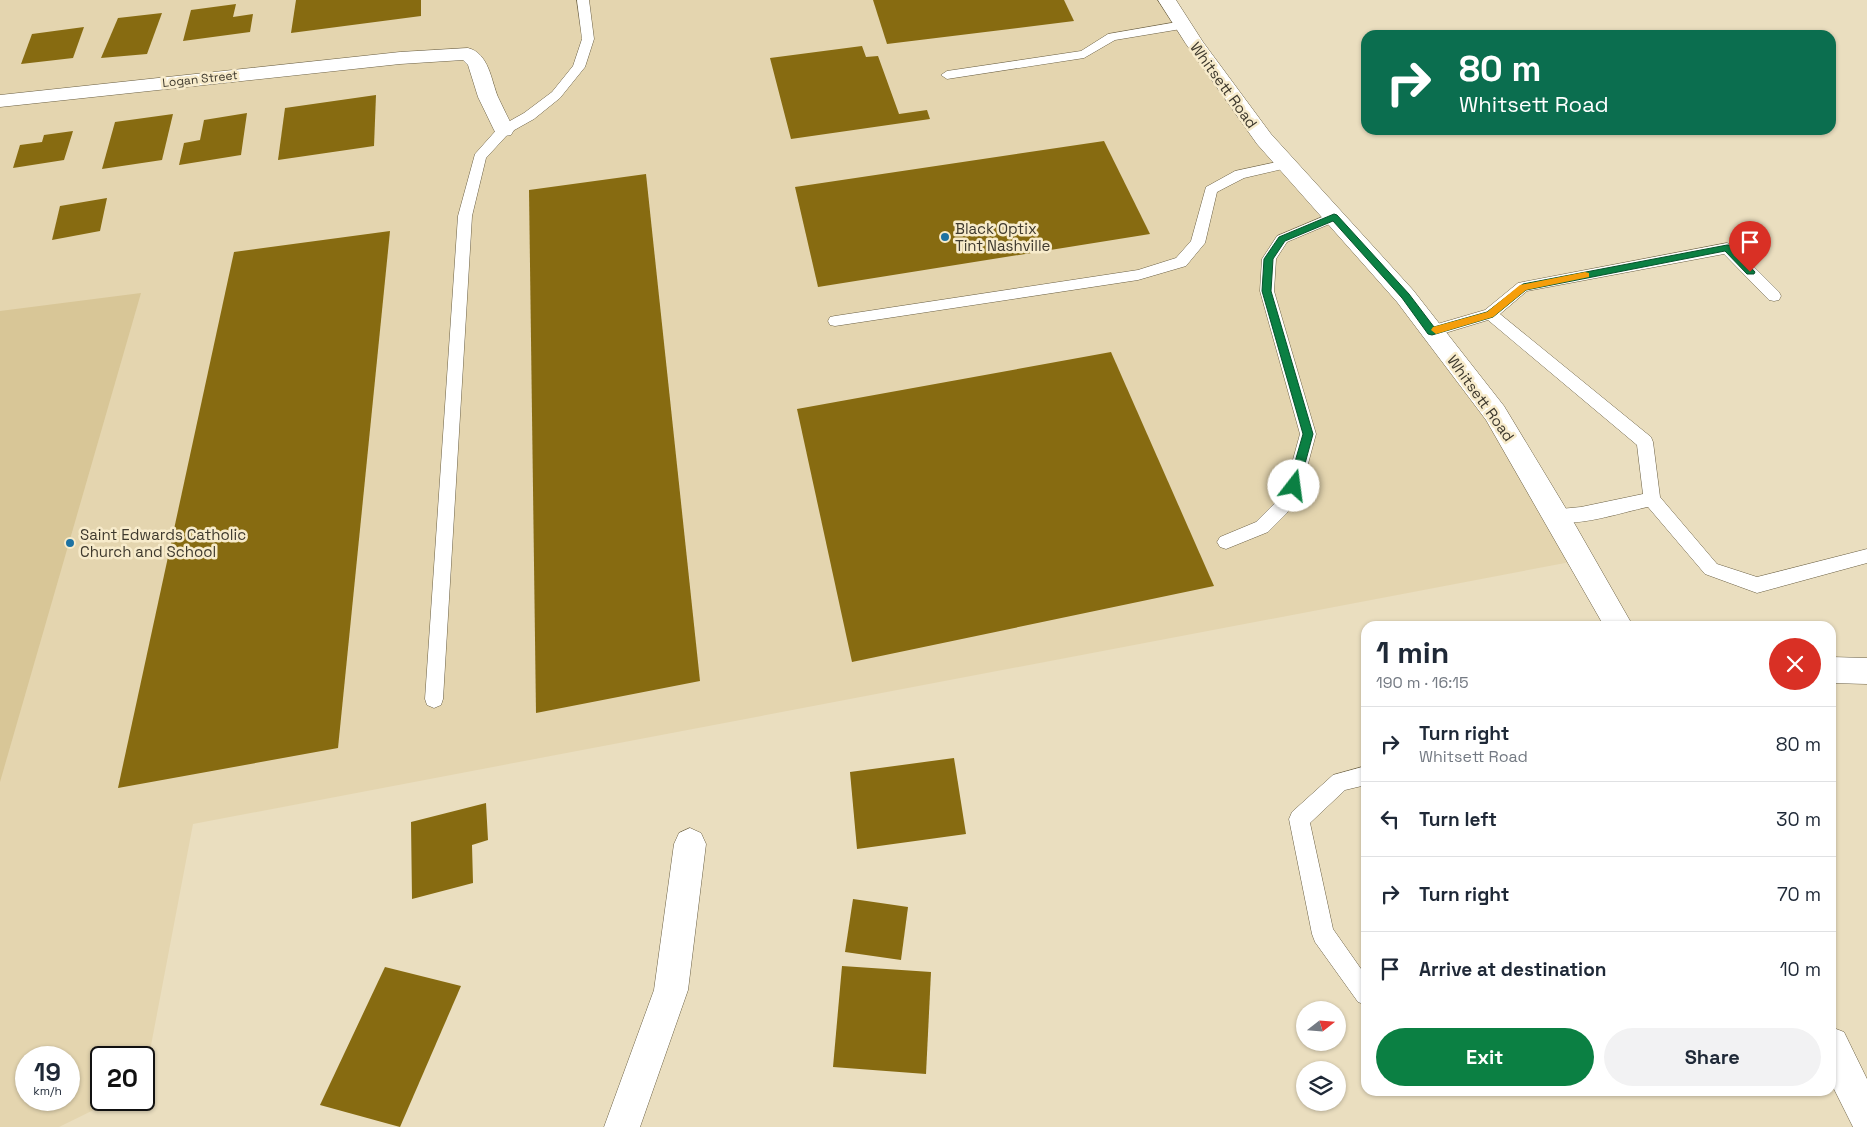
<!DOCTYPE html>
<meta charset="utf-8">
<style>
body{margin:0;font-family:"Space Grotesk",sans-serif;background:#f2f2f3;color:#1f2937;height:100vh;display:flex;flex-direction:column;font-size:19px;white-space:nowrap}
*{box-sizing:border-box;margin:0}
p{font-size:16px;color:#747a83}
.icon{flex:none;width:28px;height:28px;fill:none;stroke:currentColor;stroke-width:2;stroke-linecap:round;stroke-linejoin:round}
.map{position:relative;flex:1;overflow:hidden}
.panel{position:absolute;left:1361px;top:621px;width:475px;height:475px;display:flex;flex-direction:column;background:#fff;border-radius:15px;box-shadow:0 1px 4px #0004}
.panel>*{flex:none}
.banner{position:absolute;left:1361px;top:30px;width:475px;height:105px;border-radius:15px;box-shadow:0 1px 4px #0004;background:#0b6e4f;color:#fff;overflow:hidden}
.needle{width:32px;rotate:73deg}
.tools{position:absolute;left:1296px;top:1001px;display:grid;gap:10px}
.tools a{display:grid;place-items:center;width:50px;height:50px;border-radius:50%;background:#fff;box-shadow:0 1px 4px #0004;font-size:25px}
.speed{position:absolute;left:15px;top:1046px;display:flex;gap:10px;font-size:25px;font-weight:700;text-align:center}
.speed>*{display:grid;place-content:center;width:65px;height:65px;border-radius:50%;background:#fff;box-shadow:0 1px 4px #0004;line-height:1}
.speed small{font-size:12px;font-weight:400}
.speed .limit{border:2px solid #111;border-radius:8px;background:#fff;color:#111}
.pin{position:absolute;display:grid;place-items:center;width:42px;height:42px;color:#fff;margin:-51px -21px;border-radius:50% 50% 50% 0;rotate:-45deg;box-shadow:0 0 5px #0007}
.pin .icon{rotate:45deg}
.me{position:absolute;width:55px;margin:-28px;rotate:15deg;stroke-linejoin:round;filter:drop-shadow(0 0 4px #0008)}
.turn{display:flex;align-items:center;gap:18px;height:105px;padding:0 15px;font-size:22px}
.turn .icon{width:65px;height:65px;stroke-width:2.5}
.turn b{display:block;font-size:35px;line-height:42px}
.round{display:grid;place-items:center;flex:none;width:52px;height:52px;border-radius:26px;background:#f2f2f3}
.overview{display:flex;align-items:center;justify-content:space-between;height:85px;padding:0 15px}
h1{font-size:30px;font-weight:800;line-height:38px}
.action{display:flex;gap:10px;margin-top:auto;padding:10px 15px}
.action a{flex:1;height:58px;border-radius:30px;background:#0b8043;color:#fff;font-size:20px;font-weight:800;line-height:58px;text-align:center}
.action a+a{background:#f2f2f3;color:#1f2937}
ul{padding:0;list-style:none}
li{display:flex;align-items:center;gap:15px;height:75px;padding:0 15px;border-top:1px solid #e0e1e3}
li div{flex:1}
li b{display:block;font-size:19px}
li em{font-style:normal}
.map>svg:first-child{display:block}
.built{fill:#e4d5af;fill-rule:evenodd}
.green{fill:#d8c697}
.building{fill:#876b11}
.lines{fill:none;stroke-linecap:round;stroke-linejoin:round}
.lane-casing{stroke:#6b6044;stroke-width:1}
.street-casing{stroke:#6b6044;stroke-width:1}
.lane{fill:#fff;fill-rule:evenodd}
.street{fill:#fff;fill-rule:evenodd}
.route{fill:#0b8043;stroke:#07532c}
.slow{fill:#f59e0b}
.poi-dot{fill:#1d72a2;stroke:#f7ebcb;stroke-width:2}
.labels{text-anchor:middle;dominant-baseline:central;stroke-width:5;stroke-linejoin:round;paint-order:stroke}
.far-street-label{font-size:12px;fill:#3e392d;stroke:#f7ebcb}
.street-label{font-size:15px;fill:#3e392d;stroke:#f7ebcb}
.poi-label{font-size:15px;fill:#3e392d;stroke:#f7ebcb;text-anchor:start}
</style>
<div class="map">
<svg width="1867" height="1127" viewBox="0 0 1867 1127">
<rect width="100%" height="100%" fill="#eadebf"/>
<!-- built -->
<path class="built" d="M0 0H1167L1195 44 1405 296 1581 560 193 824 149 1056 144 1063V1058H101V1100H114L59 1127H0ZM26 1058H69V1100H26Z"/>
<!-- green -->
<path class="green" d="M141 293 0 782V311Z"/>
<!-- building -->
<g class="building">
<path d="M296 0H421V16L291 33Z"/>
<path d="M873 0H1064L1074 21 887 44Z"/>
<path d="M236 4 233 17 253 14 250 32 183 41 191 10Z"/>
<path d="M162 13 147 54 101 58 118 18Z"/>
<path d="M84 27 73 58 21 64 32 34Z"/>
<path d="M862 46 866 57 878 56 899 114 927 110 930 119 791 139 770 58Z"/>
<path d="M376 95 374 146 278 160 285 108Z"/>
<path d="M247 113 241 155 179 165 184 143 200 140 204 120Z"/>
<path d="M173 114 162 160 102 169 115 122Z"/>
<path d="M73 131 64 160 13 168 20 145 42 142 44 135Z"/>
<path d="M1104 141 1150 234 818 287 795 187Z"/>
<path d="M646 174 700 681 536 713 529 190Z"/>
<path d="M107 198 100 231 52 240 60 206Z"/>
<path d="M390 231 338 748 118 788 234 252Z"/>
<path d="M1111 352 1214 586 852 662 797 409Z"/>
<path d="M954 758 966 834 857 849 850 772Z"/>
<path d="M486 803 488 840 472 845 473 883 412 899 411 822Z"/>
<path d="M853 899 908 907 901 960 845 952Z"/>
<path d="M842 966 931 972 926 1074 833 1067Z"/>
<path d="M385 967 461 986 400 1127 320 1105Z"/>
</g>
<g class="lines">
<defs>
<g id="lane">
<path d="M577 0H589L594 39 585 67 560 98 534 119 509 133 486 158 472 216 443 699 441 705 434 708 427 705 425 699 458 216 475 154 499 127 524 113 552 92 573 66 582 39Z"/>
<path d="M1183 21 1189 25 1187 28 1115 40 1084 58 947 79 941 75 947 71 1081 51 1108 34Z"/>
<path d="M1286 160 1291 161 1293 164 1291 167 1244 178 1217 192 1205 243 1186 266 1138 280 835 326 830 325 828 321 830 317 835 316 1138 270 1176 258 1191 241 1206 187 1235 171Z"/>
<path d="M1334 212 1339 214 1341 217 1339 220 1287 242 1276 259 1274 291 1316 434 1302 486 1287 513 1268 532 1226 549 1220 547 1217 542 1220 537 1256 522 1275 503 1286 485 1300 434 1260 291 1262 259 1277 236Z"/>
<path d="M1727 243 1732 245 1779 292 1781 296 1779 300 1774 301 1769 300 1724 254 1527 291 1500 314 1651 437 1653 442 1660 497 1717 564 1757 577 1867 549V563L1757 593 1705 574 1648 507C1622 512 1575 529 1550 520L1548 515 1550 510 1581 507 1643 494 1637 445 1488 320 1432 337 1427 335 1424 331 1427 327 1485 310 1518 283 1523 282Z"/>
<path d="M1366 766V785L1345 790 1310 823 1333 929 1366 976V1005L1358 1002 1315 942 1312 934 1289 819 1292 812 1333 775Z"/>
</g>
<g id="street">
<path d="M1158 0H1176L1203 42 1271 134 1413 290 1504 406 1565 507 1633 626H1604L1486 420 1397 302 1257 144 1186 44Z"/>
<path d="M468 48C489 53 491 80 498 97 503 108 509 119 514 130L511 135 504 136 497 135 494 130 478 97 468 65 463 60 400 64 0 107V95L400 52Z"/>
<path d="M1831 657 1867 658V684L1831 683Z"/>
<path d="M690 828 701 833 706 844 688 990 640 1127H604L654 990 674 844 679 833Z"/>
<path d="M1831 1027 1844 1032 1867 1079V1127H1853L1831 1083Z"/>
</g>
</defs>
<!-- lane casing -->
<use href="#lane" class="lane-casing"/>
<!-- street casing -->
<use href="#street" class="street-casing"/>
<!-- lane -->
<use href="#lane" class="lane"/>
<!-- street -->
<use href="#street" class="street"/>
</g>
<!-- route -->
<path class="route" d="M1334 214 1337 215 1409 294 1434 327 1487 312 1523 284 1727 245H1730L1755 272 1754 274H1747L1725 251 1526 290 1493 317 1432 335 1428 334 1402 298 1333 221 1285 241 1273 259 1271 291 1313 434 1299 486 1294 490 1288 486 1303 434 1262 291 1264 259 1279 237Z"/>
<!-- slow -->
<path class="slow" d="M1585 272 1589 273V277L1526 290 1493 317 1436 334 1431 330 1433 327 1487 312 1520 285Z"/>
<!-- markers -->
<g class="poi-dot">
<circle cx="945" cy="237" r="5"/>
<circle cx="70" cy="543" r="5"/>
</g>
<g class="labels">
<!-- far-street labels -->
<g class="far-street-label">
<text transform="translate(200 79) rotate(-6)">Logan Street</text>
</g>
<!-- street labels -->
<g class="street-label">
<text transform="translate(1224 85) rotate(54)">Whitsett Road</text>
<text transform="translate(1481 398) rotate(54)">Whitsett Road</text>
</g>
<!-- poi labels -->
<g class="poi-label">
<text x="955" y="228">Black Optix<tspan x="955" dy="17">Tint Nashville</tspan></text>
<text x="80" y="534">Saint Edwards Catholic<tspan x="80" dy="17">Church and School</tspan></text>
</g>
</g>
</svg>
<div class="tools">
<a><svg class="needle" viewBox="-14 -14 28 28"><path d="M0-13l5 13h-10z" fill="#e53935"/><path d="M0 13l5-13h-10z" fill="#747a83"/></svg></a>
<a><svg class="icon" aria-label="layers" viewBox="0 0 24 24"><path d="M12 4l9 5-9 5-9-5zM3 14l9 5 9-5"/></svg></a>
</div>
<div class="speed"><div>19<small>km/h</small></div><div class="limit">20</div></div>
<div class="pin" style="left:1750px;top:272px;background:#d93025"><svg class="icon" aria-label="arrive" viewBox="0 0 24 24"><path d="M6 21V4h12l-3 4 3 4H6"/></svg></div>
<svg class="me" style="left:1294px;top:486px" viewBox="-20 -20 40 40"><circle r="19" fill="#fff"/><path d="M0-13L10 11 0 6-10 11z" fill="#0b8043"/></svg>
<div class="banner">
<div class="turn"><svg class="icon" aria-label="right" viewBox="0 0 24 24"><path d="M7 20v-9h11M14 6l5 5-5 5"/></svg><div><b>80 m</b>Whitsett Road</div></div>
</div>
<section class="panel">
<div class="overview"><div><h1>1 min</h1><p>190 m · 16:15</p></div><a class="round" style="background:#d93025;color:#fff"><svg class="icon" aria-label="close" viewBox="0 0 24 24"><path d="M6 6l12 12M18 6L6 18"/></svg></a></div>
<ul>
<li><svg class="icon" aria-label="right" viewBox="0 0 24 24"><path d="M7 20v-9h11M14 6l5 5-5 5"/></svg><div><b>Turn right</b><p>Whitsett Road</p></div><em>80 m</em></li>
<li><svg class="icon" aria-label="left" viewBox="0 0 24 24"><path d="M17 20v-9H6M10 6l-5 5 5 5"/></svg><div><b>Turn left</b></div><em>30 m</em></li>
<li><svg class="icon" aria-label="right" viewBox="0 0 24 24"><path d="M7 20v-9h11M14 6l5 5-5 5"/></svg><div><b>Turn right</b></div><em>70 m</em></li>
<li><svg class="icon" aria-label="arrive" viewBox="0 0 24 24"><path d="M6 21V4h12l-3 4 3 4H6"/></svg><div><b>Arrive at destination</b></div><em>10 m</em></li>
</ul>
<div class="action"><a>Exit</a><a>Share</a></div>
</section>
</div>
